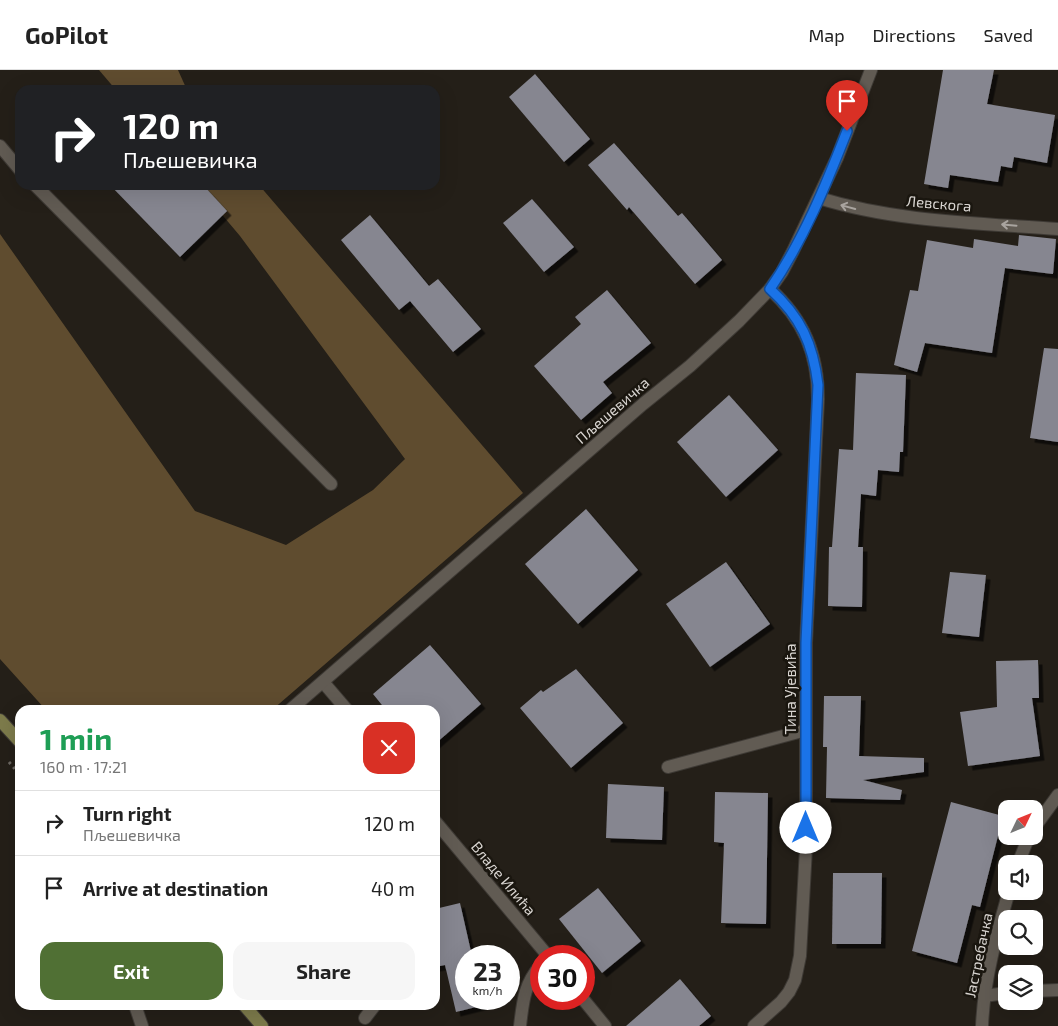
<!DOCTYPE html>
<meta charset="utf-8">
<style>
body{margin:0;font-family:"Exo 2",sans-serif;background:#f6f6f6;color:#222;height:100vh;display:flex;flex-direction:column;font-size:19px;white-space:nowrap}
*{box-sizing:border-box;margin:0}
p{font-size:16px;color:#767676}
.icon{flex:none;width:28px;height:28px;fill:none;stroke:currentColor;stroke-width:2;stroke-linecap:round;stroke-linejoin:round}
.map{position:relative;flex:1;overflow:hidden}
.drawer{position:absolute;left:15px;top:635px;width:425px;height:305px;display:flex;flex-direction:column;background:#fff;border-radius:15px;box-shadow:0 5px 20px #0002}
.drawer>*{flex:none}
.banner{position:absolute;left:15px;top:15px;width:425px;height:105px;border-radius:15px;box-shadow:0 5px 20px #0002;background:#202124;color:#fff;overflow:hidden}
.needle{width:32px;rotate:47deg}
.controls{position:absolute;left:998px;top:730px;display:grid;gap:10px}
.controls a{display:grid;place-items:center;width:45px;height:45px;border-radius:10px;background:#fff;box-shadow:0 5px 20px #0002;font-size:25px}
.speed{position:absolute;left:455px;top:875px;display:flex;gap:10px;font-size:25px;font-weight:700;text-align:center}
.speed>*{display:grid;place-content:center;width:65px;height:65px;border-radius:50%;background:#fff;box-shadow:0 5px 20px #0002;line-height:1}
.speed small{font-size:12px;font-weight:400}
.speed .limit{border:8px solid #d22;background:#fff;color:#111}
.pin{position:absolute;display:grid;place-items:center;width:42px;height:42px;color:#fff;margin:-51px -21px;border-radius:50% 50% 50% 0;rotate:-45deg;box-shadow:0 0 5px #0007}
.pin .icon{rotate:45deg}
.me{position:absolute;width:55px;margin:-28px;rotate:0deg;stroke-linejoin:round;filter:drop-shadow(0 0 4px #0008)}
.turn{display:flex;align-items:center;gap:18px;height:105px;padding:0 25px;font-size:22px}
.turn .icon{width:65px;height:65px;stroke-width:2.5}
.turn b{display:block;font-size:35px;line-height:42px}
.round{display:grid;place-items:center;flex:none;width:52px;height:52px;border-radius:15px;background:#f6f6f6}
.summary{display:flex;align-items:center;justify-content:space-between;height:85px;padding:0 25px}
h1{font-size:30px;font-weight:700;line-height:38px;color:#1e9e55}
.button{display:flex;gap:10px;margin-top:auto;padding:10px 25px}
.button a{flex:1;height:58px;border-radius:15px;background:#507034;color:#fff;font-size:20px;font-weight:700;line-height:58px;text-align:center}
.button a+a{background:#f6f6f6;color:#222}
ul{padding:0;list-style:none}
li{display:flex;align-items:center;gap:15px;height:65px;padding:0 25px;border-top:1px solid #e0e0e0}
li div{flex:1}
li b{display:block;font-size:19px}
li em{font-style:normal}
header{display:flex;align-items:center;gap:30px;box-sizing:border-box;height:70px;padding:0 25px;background:#fff;border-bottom:1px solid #e0e0e0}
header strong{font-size:24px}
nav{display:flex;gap:28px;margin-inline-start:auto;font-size:18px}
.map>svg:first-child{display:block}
.forest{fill:#5f4c2f}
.building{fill:#868690;filter:url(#shadow)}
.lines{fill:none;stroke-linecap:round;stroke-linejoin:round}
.lane-casing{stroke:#3e3a35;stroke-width:14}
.street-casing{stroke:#3e3a35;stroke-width:14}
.secondary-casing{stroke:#3e3a35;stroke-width:14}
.path{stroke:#6c6862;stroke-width:3;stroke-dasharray:2.5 4;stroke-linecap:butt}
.lane{stroke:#615b53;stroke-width:12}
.street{stroke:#615b53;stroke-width:12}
.secondary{stroke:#7d7b4b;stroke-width:12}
.oneway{stroke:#a9a49f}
.route-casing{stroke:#114b97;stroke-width:12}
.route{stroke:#1a73e8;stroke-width:9}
.labels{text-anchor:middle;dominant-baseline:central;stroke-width:5;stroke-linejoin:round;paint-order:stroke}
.street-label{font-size:15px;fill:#d9d5d1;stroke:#1a160f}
</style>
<header>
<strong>GoPilot</strong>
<nav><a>Map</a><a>Directions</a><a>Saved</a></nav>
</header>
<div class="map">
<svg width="1058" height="956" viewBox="0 0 1058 956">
<defs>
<filter id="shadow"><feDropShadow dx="4.5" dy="4.5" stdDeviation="0" flood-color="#0009"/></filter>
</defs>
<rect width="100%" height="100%" fill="#241f18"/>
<!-- forest -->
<g class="forest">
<path d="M99 0H178L187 20H116Z"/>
<path d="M197 115H259L523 423 272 640H46L0 589V164L195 441 286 475 373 420 405 389 240 166Z"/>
</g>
<!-- building -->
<g class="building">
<path d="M943 0H994L987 34 1055 45 1047 93 1014 87 1012 98 1001 96 998 112 950 105 948 118 924 114Z"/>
<path d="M535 4 590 69 564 92 509 27Z"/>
<path d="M614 73 678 146 682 143 722 190 695 214 629 137 627 140 588 95Z"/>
<path d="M110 115H203L227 141 180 187Z"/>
<path d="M532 129 574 177 544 202 503 153Z"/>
<path d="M370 145 429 216 438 209 481 259 453 282 410 231 399 240 341 170Z"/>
<path d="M1019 165 1056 169 1053 204 1005 198 992 283 925 273 917 302 894 295 910 220 918 221 927 170 973 178 974 169 1018 176Z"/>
<path d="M607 220 651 273 603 312 612 323 581 350 534 296 581 254 575 247Z"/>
<path d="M1044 278 1058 279V372L1030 368Z"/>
<path d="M856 303 906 305 903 382H900L899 402 878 400 876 426 861 424 858 477H863L862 537 828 536 829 477H832L839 379 853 380Z"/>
<path d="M729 325 778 380 726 427 677 372Z"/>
<path d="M586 439 638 500 578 554 525 494Z"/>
<path d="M726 492 770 554 710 597 666 534Z"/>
<path d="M950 502 986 505 979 567 942 563Z"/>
<path d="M430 575 481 634 435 674V640H386L373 624Z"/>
<path d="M1038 590 1039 628H1032L1040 686 968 696 960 642 997 637 996 591Z"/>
<path d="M576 599 623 653 571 698 520 638 541 620 543 622Z"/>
<path d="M824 626H861L859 686 924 688V702L863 710 902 720 900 730 826 728 827 677H823Z"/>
<path d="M608 714 664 717 662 770 606 768Z"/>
<path d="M715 722 768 723 766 854 721 853 724 773 714 772Z"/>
<path d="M951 732 1003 746 980 837 972 835 957 893 912 881Z"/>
<path d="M833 803H882L881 874H832Z"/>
<path d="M598 818 641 871 602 903 559 849Z"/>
<path d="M460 833 472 886H466V929H482L484 935 456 942 445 895 435 897V839Z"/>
<path d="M680 909 711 946 699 956H626Z"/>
</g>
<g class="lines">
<defs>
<g id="lane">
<path d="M0 76 20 100"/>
<path d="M35 115 331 414"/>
<path d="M668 697 806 660"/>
<path d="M1034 921 1058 920"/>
<path d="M984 926 1006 923"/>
<path d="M365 948 375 935"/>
<path d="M520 956C523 931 524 914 541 895"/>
</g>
<g id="street">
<path d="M819 128C896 152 978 153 1058 159"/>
<path d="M323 612 347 640"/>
<path d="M290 640 643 334 690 296 739 251 770 219 782 202 793 181 837 88 871 0"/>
<path d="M435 751 548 886"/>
<path d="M1034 758 1058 725"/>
<path d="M1018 794 1029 766"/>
<path d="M583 929 605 956"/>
<path d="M135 935 142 956"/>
<path d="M754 956 781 932 789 922 795 910 800 886 806 778V573L818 329C818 284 804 250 770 219"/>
<path d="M982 956C984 909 996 867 1009 821"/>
</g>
<g id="secondary">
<path d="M0 650 20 672"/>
<path d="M244 935 262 956"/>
</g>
</defs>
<!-- lane casing -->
<use href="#lane" class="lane-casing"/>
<!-- street casing -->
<use href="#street" class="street-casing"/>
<!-- secondary casing -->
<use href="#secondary" class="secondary-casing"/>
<!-- path -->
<path class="path" d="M9 692 20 705"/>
<!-- lane -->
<use href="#lane" class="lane"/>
<!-- street -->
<use href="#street" class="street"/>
<!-- secondary -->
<use href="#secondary" class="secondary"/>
</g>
<!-- one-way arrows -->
<defs><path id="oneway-shaft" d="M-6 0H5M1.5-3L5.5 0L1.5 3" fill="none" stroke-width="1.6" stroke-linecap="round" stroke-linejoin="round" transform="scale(1.25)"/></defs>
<g class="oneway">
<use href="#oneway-shaft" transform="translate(848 137) rotate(-165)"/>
<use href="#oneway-shaft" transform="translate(1009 155) rotate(-175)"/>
</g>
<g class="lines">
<defs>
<path id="route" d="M806 758V573L818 315C813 274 801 247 770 219 803 171 826 115 847 61"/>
</defs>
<!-- route casing -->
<use href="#route" class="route-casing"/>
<!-- route -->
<use href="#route" class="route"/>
</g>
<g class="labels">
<!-- street labels -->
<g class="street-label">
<text transform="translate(939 133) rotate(5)">Левскога</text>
<text transform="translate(612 340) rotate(-41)">Пљешевичка</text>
<text transform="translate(790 619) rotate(-90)">Тина Ујевића</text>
<text transform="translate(504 808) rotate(50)">Владе Илића</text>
<text transform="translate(978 885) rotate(-78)">Јастребачка</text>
</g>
</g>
</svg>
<div class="controls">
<a><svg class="needle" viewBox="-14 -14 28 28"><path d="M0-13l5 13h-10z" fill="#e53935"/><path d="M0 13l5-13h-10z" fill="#767676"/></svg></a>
<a><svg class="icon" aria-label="sound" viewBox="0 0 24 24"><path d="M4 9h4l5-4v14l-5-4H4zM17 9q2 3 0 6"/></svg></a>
<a><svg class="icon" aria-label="search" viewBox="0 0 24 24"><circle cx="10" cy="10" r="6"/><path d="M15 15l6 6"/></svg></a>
<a><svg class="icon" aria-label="layers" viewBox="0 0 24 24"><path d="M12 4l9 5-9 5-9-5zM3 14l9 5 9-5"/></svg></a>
</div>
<div class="speed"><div>23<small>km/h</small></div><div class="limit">30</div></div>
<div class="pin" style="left:847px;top:61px;background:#d93025"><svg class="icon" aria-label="arrive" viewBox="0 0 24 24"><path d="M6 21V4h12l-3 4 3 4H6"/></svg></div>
<svg class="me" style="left:806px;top:758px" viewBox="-20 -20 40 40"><circle r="19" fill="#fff"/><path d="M0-13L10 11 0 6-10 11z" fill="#1a73e8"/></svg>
<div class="banner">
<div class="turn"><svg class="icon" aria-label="right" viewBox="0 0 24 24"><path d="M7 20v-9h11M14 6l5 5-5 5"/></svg><div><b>120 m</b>Пљешевичка</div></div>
</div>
<section class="drawer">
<div class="summary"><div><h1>1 min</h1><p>160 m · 17:21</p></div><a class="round" style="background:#d93025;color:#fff"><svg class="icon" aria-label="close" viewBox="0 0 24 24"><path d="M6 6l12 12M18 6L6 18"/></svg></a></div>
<ul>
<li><svg class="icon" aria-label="right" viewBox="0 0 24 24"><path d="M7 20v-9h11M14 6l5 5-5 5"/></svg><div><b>Turn right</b><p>Пљешевичка</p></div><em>120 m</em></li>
<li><svg class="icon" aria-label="arrive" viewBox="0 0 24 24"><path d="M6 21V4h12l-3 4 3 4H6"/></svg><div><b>Arrive at destination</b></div><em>40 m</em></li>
</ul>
<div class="button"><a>Exit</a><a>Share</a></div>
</section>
</div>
